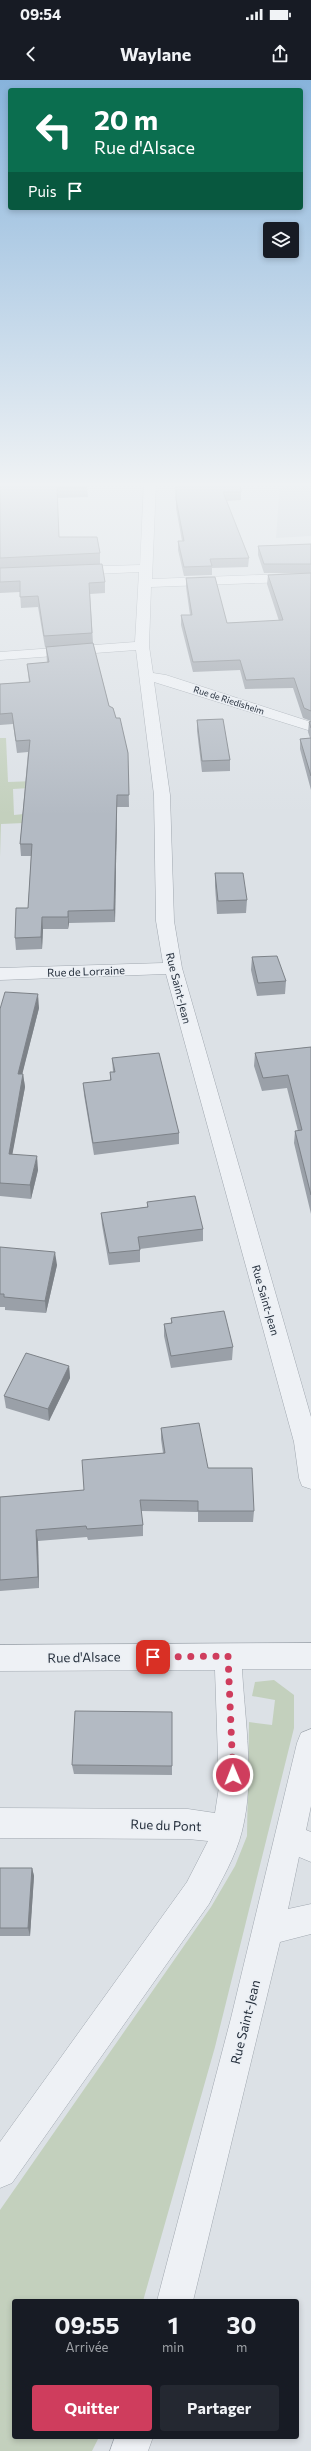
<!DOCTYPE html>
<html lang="fr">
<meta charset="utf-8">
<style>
body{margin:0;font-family:Commissioner,sans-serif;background:#242831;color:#f1f3f6;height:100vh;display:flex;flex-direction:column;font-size:15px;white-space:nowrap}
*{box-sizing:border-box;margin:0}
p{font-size:13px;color:#9ea1a6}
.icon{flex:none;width:22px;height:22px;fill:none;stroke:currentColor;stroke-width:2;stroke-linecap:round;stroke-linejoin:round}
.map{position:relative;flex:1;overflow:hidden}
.details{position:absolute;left:12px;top:2219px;width:287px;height:140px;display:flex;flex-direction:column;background:#171b24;border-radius:4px;box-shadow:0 2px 6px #0003}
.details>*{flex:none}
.top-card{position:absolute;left:8px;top:8px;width:295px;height:122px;border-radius:4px;box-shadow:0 2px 6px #0003;background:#0b6e4f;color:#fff;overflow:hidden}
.controls{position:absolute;left:263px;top:142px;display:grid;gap:8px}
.controls a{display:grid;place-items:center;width:36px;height:36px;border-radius:4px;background:#171b24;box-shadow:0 2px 6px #0003;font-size:20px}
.pin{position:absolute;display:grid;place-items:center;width:34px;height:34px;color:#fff;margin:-17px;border-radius:8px;box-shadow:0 2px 6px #0006}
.me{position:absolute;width:44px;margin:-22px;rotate:359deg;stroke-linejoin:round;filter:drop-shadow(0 0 3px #0008)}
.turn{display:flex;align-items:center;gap:14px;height:84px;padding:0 20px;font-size:18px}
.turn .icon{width:52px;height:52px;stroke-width:2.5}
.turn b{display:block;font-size:28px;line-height:34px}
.then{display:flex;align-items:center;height:38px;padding:0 20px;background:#0003;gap:8px;font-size:15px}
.eta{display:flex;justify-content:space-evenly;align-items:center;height:68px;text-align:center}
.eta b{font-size:24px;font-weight:700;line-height:28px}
.primary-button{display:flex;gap:8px;margin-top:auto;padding:8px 20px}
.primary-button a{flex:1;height:46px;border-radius:4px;background:#cf3d5d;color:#fff;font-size:16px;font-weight:700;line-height:46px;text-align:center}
.primary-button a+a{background:#242831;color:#f1f3f6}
.status{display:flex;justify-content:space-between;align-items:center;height:28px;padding:0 20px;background:#171b24;direction:ltr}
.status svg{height:11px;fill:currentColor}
header{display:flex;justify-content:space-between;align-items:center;height:52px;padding:0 20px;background:#171b24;font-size:18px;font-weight:700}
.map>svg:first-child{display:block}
.built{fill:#cad0d8}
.green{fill:#c3d0bd}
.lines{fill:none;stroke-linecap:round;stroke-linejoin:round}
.minor-casing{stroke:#a1a8b0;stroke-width:1}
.minor{fill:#eef1f5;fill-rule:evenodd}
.wall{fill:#9aa0a8}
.shaded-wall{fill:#7d8288}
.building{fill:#b3bac3;stroke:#7d8288}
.route{stroke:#cf3d5d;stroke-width:7;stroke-dasharray:0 12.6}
.labels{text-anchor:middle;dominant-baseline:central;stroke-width:3;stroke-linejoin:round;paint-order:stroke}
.far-street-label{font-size:9px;fill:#252f3c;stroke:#ebeff4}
.street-label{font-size:11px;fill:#252f3c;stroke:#ebeff4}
.near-street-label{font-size:13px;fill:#252f3c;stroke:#ebeff4}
</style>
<div class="status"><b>09:54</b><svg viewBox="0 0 49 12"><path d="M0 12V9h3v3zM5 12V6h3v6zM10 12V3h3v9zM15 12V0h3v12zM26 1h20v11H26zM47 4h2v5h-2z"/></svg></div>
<header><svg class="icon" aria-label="back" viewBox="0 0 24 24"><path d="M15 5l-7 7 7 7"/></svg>Waylane<svg class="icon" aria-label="share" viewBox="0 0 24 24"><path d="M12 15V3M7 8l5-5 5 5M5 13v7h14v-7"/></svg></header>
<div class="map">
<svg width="311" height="2371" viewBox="0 0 311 2371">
<rect width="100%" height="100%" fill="#dce1e6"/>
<!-- built -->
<path class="built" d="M280 403H311V456L276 458Z"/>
<!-- green -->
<g class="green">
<path d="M0 658H6L8 702 62 700 63 706 13 709 14 735 24 734V743L1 744 0 777Z"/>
<path d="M274 1600 294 1615V1648L215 1967 143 2221H14V2357H99L92 2371H0V2130L211 1827 235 1786 247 1756 249 1642 272 1645 275 1620 252 1616 255 1602Z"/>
</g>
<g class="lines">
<defs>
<g id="minor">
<path d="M144 403H156L152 499 311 493V501L151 507 149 566 153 593 166 595 311 642V651L154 602 170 715 174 841 182 888 311 1337V1409L302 1406 299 1398 294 1362 166 894 0 900V888L163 883 156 841 154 715 136 570 0 580V572L135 562 139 492 73 495 67 491 73 487 140 485Z"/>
<path d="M311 1563V1589H242C245 1642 255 1700 242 1751 236 1776 221 1801 209 1824L12 2103 0 2108V2062L187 1802 208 1761 188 1759 0 1758V1728L188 1729 215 1733 219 1707 215 1590 0 1591V1565Z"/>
<path d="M311 1649V1726L306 1750 311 1752V1782L299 1777 288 1829 311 1824V1854L280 1862 193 2221H157L231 1938 297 1663 301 1653Z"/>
<path d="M115 2357H153L148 2371H110Z"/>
</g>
</defs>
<!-- minor casing -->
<use href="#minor" class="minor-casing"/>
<!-- minor -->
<use href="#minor" class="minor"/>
</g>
<!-- wall -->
<g class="wall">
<path d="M0 403 87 407 88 417 57 418 59 457 100 473V484L105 502V513L90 514 93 563 109 626 116 638 128 673 129 727H117L115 842 69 843 68 849H43L42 869 16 870 15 858 28 828 31 776H21L20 764 28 672 17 673 13 644 0 645V604L29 602 27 584 47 583 46 567H45L38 527 21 528 20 512 0 513Z"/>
<path d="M176 403 241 412V420L227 421 249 478 248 487 212 488V495L184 496 178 470V461H182L176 428Z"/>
<path d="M311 464V493H264L258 475V466Z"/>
<path d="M311 493V641L303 638 293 608 245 609 240 590 193 592 181 545V535H190L186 507V498L227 543 279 541 267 504 268 495Z"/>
<path d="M197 640 230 680V691L202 692 197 651Z"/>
<path d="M311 641V710L300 669V659L310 658 308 652 309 642Z"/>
<path d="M215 793 247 820 246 833 217 834 215 806Z"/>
<path d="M252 877 286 901 285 914 257 916 251 890Z"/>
<path d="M39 928 22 994H23L25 1007 12 1074 38 1090 31 1119 0 1116V929Z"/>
<path d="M311 967V1134L294 1063 295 1051H298L287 1008 262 1011 254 986 255 973Z"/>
<path d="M112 978 179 1053V1064L94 1075 84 1015 83 1003 110 1000V992H113Z"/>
<path d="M147 1122 203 1149V1161L140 1169V1182L109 1185 102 1145 101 1133 147 1127Z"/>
<path d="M0 1167 57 1185 46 1233 5 1230V1227H0Z"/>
<path d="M171 1238 233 1267 232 1280 171 1288 164 1256V1244L171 1243Z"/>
<path d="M69 1286 70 1298 49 1341 6 1328 4 1316Z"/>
<path d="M161 1348 208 1388 254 1431 253 1442H198V1432L141 1431 143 1445V1456L88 1460 87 1457 38 1461 39 1508 0 1511V1417L84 1410 163 1373 161 1359Z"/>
<path d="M72 1685 172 1686V1695L74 1694Z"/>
<path d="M0 1788H32L34 1796 30 1856H0Z"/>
</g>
<!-- shaded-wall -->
<g class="shaded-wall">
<path d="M117 715V727L115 842 114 830Z"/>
<path d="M68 831 69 843 68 849Z"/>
<path d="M42 837 43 849 42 869 41 857Z"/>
<path d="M38 914 39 928 19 1007 18 994Z"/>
<path d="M23 994 25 1007 10 1087 9 1074Z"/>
<path d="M37 1076 38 1090 31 1119 30 1105Z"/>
<path d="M55 1172 57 1185 46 1233 45 1221Z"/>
<path d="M69 1286 70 1298 49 1341 48 1329Z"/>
<path d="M36 1450 38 1461 39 1508 38 1497Z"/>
<path d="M32 1788 34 1796 30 1856 28 1848Z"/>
</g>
<!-- building -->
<g class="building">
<path d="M0 403H87V407H57L59 457H97L100 473 0 478Z"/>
<path d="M176 403H240L241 412H223L249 478 210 479 212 486 184 487 178 461H184L176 419Z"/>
<path d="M311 464V484H264L258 466Z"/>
<path d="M102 484 105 502 89 503 92 553 44 556 38 516 20 517V501L0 502V488Z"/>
<path d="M311 493V631L304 628 294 598 246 600 240 580 193 582 181 535H192L186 498 215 497 227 543 283 540 268 495Z"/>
<path d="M93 563 109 626 113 628 116 638H120L128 673 129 715H117L114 830 68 831V837H42L41 857 15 858 16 828H28L32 764H20L30 660 16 661 12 633 0 634V604L30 602 27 584 49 582 46 567Z"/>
<path d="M223 639 230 680 202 681 197 640Z"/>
<path d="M311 641V648L309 642Z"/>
<path d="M311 658V696L300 659Z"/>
<path d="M215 793H243L247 820 218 821Z"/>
<path d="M277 876 286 901 258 903 252 877Z"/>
<path d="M5 912 38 914 18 994H23L9 1074 37 1076 30 1105 0 1103V929Z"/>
<path d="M311 967V1115L295 1051 302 1050 288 995 263 998 255 973Z"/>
<path d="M159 973 179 1053 93 1063 83 1003 111 1000 110 992H115L112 978Z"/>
<path d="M195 1116 203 1149 138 1157 140 1170 109 1173 101 1133 148 1127 147 1122Z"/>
<path d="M0 1167 55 1172 45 1221 4 1217V1214H0Z"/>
<path d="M224 1231 233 1267 171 1276 164 1244 172 1243 171 1238Z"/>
<path d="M26 1273 69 1286 48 1329 4 1316Z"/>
<path d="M199 1343 208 1388H252L254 1431H198V1421L140 1420 143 1445 87 1449 86 1446 36 1450 38 1497 0 1500V1417L84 1410 82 1380 165 1373 161 1348Z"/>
<path d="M75 1631 172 1632V1686L72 1685Z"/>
<path d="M0 1788H32L28 1848H0Z"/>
</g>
<!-- sky -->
<linearGradient id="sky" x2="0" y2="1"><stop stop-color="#87b3db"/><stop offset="0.55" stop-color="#eff2f4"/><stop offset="1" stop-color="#eff2f4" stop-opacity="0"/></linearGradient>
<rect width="311" height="735" fill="url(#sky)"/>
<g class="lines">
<!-- route -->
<path class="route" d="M153 1577 228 1576 233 1695"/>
</g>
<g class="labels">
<!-- far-street labels -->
<g class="far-street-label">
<text transform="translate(229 620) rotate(18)">Rue de Riedisheim</text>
</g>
<!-- street labels -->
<g class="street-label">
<text transform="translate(86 891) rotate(-2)">Rue de Lorraine</text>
<text transform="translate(179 908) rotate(76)">Rue Saint-Jean</text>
<text transform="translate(266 1220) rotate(74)">Rue Saint-Jean</text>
</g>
<!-- near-street labels -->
<g class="near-street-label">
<text transform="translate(84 1577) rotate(-1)">Rue d'Alsace</text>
<text transform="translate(166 1745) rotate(2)">Rue du Pont</text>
<text transform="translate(245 1942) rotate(-76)">Rue Saint-Jean</text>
</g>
</g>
</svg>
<div class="controls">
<a><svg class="icon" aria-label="layers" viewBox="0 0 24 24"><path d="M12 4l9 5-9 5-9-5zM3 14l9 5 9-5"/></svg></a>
</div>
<div class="pin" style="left:153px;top:1577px;background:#d93025"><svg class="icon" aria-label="arrive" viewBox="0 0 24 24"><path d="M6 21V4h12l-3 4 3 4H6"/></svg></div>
<svg class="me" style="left:233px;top:1695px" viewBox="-20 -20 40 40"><circle r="17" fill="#cf3d5d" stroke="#fff" stroke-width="3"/><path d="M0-11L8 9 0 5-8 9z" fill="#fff"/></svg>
<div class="top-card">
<div class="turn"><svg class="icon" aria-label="left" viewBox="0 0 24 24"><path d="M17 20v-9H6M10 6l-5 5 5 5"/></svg><div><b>20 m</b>Rue d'Alsace</div></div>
<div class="then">Puis<svg class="icon" aria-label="arrive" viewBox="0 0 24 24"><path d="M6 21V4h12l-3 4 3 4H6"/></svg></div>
</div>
<section class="details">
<div class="eta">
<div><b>09:55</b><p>Arrivée</p></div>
<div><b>1</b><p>min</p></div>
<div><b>30</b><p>m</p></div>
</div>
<div class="primary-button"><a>Quitter</a><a>Partager</a></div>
</section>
</div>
